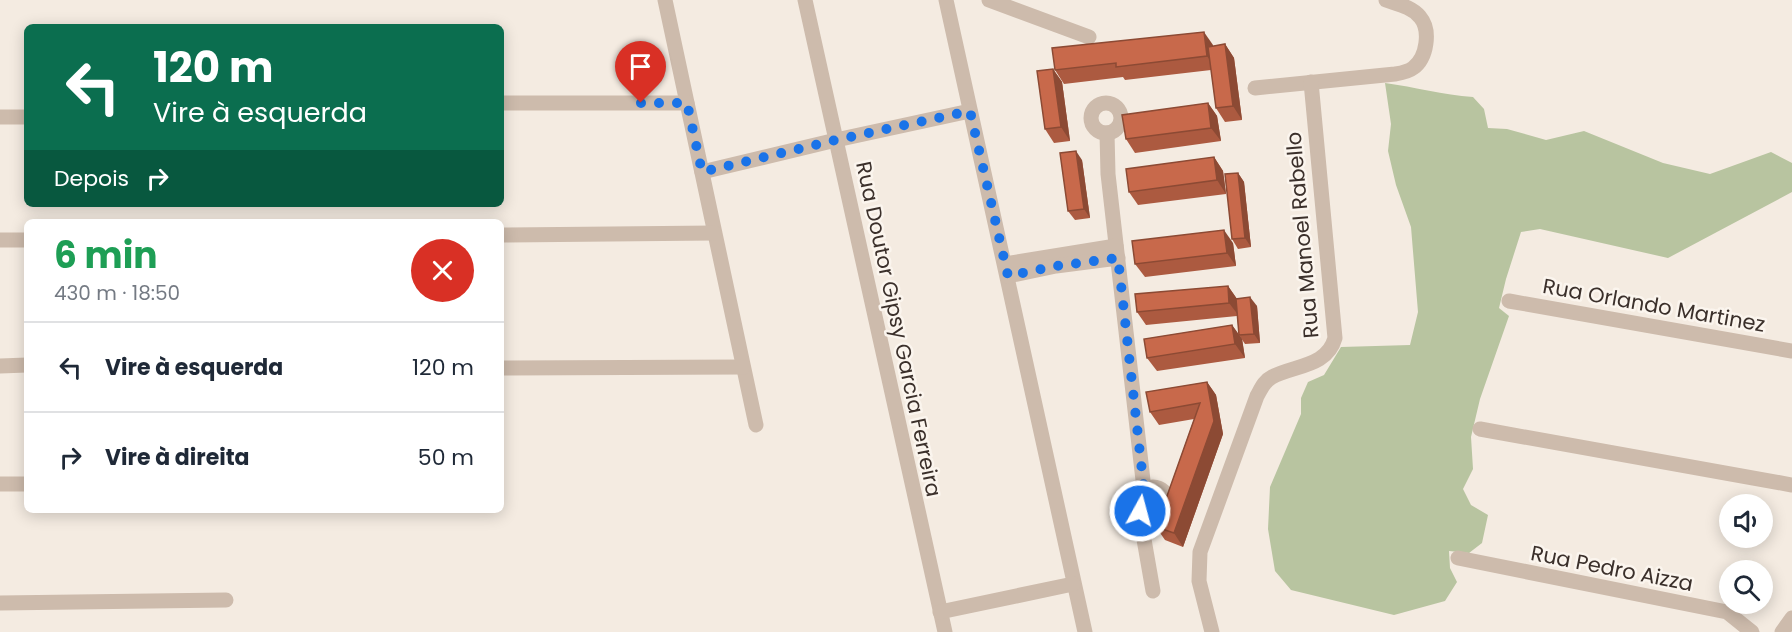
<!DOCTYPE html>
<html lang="pt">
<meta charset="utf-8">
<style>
body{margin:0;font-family:Poppins,sans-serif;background:#f6f6f7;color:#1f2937;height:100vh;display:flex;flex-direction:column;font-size:22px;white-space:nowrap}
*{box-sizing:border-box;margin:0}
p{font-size:20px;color:#747a83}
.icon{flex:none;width:33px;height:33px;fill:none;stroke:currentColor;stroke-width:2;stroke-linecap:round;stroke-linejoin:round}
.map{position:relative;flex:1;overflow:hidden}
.details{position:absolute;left:24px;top:219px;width:480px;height:294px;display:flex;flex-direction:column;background:#fff;border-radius:9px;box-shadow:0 3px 15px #0003}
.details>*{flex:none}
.guide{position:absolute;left:24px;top:24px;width:480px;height:183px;border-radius:9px;box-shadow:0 3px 15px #0003;background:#0b6e4f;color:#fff;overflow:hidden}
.tools{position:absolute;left:1719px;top:494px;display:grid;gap:12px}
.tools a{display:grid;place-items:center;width:54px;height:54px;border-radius:50%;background:#fff;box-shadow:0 3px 15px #0003;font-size:30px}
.pin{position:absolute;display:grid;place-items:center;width:51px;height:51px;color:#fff;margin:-62px -26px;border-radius:50% 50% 50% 0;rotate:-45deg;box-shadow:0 0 6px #0007}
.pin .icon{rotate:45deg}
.me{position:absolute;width:66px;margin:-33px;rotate:7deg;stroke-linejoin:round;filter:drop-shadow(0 0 4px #0008)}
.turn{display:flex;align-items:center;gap:21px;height:126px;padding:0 30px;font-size:27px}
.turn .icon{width:78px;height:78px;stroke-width:2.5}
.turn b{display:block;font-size:42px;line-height:51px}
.then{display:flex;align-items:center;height:57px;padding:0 30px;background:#0003;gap:12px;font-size:22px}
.round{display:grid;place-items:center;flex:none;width:63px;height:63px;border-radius:32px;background:#f6f6f7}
.overview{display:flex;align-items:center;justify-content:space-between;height:102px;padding:0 30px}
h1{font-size:36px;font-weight:700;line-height:45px;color:#1e9e55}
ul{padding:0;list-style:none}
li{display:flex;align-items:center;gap:18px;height:90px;padding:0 30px;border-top:2px solid #e0e1e3}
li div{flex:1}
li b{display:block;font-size:22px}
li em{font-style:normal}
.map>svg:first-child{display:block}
.green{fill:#b8c4a0}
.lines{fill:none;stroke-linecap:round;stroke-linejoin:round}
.minor{stroke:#cdbbac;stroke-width:15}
.wall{fill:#ac5a40}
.shaded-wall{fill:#8c4a34}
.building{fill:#c8694b;stroke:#8c4a34;stroke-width:1.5}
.route{stroke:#1a73e8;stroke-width:10;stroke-dasharray:0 18}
.labels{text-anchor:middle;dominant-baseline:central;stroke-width:5;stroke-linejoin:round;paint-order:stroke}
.street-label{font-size:21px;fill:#3b302b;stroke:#fbf5ee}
</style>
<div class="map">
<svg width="1792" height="632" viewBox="0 0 1792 632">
<rect width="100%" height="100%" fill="#f4ebe1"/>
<!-- green -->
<path class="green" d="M1385 83C1415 87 1443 95 1473 97L1484 109 1488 128 1507 129 1546 140 1584 131 1663 163 1710 174 1771 152 1792 163V192L1668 258 1540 229 1521 232 1506 279 1499 308 1509 316 1480 399 1471 437 1473 469 1463 489 1471 505 1488 515 1482 543 1469 553 1449 551 1450 568 1457 582 1445 601 1394 615 1291 590 1275 571 1268 529 1270 487 1301 414V398L1308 382 1324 375 1341 347 1410 345 1418 312 1411 227 1396 185 1388 151 1391 124Z"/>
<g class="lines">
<!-- minor -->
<g class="minor">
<path d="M665 0 756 425"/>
<path d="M805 0 945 632"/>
<path d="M946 0 1085 632"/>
<path d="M989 0 1089 37"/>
<path d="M1255 88 1395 74C1401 73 1408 72 1413 68 1427 58 1431 30 1420 17 1412 7 1397 4 1386 0"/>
<path d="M501 103H687"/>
<circle cx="1106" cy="118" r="15"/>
<path d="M0 117H27"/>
<path d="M1107 133 1108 174 1144 489"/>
<path d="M702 172 836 140 970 111"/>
<path d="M501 235 714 233"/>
<path d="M0 240H27"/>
<path d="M1005 264 1116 246"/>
<path d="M1008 276 1056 266 1118 258"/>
<path d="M1509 301 1792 351"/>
<path d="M0 366 27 365"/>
<path d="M501 368 743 367"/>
<path d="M1480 429 1792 485"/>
<path d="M0 484H27"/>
<circle cx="1153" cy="502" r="15"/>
<path d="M1138 505 1153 591"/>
<path d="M1458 558 1727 612 1752 632"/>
<path d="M0 603 226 600"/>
<path d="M940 612 1073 584"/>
<path d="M1212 632 1199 581 1200 552 1257 396C1261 389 1264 381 1272 377 1295 365 1327 367 1335 338L1311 82"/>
<path d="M1782 632 1792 618"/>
</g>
</g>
<!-- wall -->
<g class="wall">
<path d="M1225 44 1234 58 1242 120 1225 122 1216 108 1211 70 1125 80 1123 77 1064 84 1055 70 1213 45V46Z"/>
<path d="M1053 69 1062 82 1070 141 1054 143 1045 129Z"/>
<path d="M1208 103 1217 116 1221 141 1135 153 1126 139Z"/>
<path d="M1214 157 1223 171 1226 194 1138 205 1129 192Z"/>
<path d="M1082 160 1090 218 1075 220 1068 211Z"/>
<path d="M1238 173 1244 182 1251 247 1238 249 1232 239Z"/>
<path d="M1233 243 1236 266 1145 277 1135 264Z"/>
<path d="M1228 286 1237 299 1257 306 1260 343 1245 344 1239 335 1237 316 1146 325 1137 312Z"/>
<path d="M1232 325 1242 339 1245 358 1157 371 1147 358Z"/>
<path d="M1207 382 1216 395 1223 434 1183 547 1165 540 1156 527 1194 419 1159 425 1150 412Z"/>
</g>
<!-- shaded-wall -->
<g class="shaded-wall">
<path d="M1204 32 1213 45 1216 69 1207 56Z"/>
<path d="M1225 44 1234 58 1242 120 1233 106Z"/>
<path d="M1053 69 1062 82 1070 141 1061 127Z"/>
<path d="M1208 103 1217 116 1221 141 1211 128Z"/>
<path d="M1076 151 1082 160 1090 218 1084 209Z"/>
<path d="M1214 157 1223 171 1226 194 1217 180Z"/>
<path d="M1238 173 1244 182 1251 247 1245 238Z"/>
<path d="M1224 230 1233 243 1236 266 1227 253Z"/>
<path d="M1228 286 1237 299 1239 316 1229 303Z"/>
<path d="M1250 297 1257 306 1260 343 1254 334Z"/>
<path d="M1232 325 1242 339 1245 358 1235 344Z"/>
<path d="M1207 382 1216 395 1223 434 1183 547 1174 533Z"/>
</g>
<!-- building -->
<g class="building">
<path d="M1204 32 1207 56 1116 67V63L1055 70 1052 48Z"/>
<path d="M1225 44 1233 106 1216 108 1208 47Z"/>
<path d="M1053 69 1061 127 1045 129 1037 71Z"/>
<path d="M1208 103 1211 128 1126 139 1122 115Z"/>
<path d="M1076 151 1084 209 1068 211 1060 153Z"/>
<path d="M1214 157 1217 180 1129 192 1126 169Z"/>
<path d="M1238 173 1245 238 1232 239 1225 174Z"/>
<path d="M1224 230 1227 253 1135 264 1132 241Z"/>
<path d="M1228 286 1229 303 1137 312 1135 294Z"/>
<path d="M1250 297 1254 334 1239 335 1236 299Z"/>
<path d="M1232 325 1235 344 1147 358 1144 339Z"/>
<path d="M1207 382 1214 421 1174 533 1156 527 1200 403 1150 412 1146 392Z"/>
</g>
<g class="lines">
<!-- route -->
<path class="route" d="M641 103H687L702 172 836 140 970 111 1008 276 1056 266 1118 258 1144 489 1138 499 1140 511"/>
</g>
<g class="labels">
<!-- street labels -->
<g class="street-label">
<text transform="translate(1302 235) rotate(-95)">Rua Manoel Rabello</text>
<text transform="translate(1654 305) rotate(10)">Rua Orlando Martinez</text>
<text transform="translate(899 329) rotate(78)">Rua Doutor Gipsy Garcia Ferreira</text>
<text transform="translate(1612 568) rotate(11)">Rua Pedro Aizza</text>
</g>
</g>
</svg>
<div class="tools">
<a><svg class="icon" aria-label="sound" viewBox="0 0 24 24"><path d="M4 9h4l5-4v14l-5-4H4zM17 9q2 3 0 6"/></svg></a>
<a><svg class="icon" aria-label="search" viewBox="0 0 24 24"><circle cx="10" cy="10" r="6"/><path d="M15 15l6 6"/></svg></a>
</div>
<div class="pin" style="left:641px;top:103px;background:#d93025"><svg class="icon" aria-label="arrive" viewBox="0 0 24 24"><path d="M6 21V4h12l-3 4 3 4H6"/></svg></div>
<svg class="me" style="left:1140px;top:511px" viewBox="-20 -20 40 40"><circle r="17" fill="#1a73e8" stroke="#fff" stroke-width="3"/><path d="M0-11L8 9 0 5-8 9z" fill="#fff"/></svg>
<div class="guide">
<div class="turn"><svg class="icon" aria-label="left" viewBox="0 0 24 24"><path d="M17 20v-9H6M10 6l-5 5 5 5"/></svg><div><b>120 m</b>Vire à esquerda</div></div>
<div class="then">Depois<svg class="icon" aria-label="right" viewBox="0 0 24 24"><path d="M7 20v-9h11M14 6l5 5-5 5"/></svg></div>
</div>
<section class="details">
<div class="overview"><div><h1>6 min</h1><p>430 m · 18:50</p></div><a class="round" style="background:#d93025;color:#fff"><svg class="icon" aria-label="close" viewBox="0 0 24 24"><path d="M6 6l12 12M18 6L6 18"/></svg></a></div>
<ul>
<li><svg class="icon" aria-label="left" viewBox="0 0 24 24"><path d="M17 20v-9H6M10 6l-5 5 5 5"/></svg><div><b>Vire à esquerda</b></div><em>120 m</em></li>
<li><svg class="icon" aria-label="right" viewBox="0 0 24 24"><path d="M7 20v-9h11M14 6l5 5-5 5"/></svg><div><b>Vire à direita</b></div><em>50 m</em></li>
</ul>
</section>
</div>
